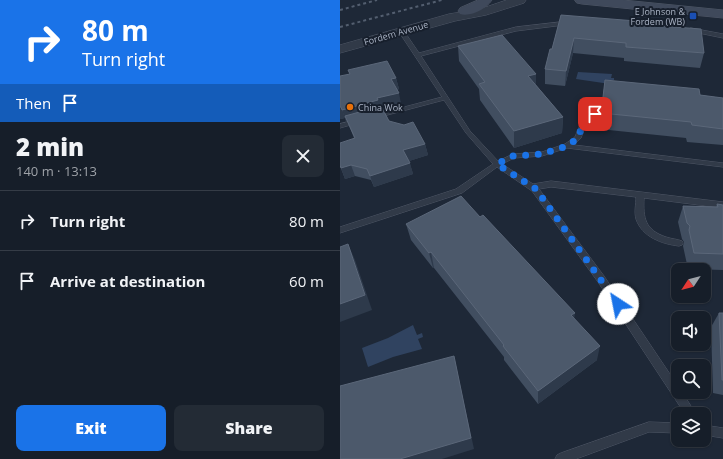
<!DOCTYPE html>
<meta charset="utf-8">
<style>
body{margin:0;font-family:"Open Sans",sans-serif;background:#232b35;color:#f1f3f6;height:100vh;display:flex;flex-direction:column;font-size:15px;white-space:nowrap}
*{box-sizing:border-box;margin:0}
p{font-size:13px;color:#9ea2a8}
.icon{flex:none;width:22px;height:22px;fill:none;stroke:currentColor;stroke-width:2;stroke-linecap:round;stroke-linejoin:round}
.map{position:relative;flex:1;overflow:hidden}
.details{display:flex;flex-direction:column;background:#161e29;width:340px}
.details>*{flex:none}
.top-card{background:#1a73e8;color:#fff;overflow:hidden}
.needle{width:26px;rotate:234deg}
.controls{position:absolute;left:331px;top:263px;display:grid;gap:8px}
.controls a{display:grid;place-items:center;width:40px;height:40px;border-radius:8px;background:#161e29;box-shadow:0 1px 3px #0004,0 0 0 1px #353c46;font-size:20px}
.pin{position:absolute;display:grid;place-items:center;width:34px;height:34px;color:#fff;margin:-17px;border-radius:8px;box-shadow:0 2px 6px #0006}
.me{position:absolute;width:44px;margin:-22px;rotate:326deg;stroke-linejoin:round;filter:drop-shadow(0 0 3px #0008)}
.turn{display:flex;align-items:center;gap:14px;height:84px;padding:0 16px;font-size:18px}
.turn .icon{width:52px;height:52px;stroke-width:2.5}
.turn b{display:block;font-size:28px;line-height:34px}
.then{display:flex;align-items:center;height:38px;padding:0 16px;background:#0003;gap:8px;font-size:15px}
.round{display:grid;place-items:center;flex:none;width:42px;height:42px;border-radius:8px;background:#232b35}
.headline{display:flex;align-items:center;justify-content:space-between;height:68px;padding:0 16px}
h1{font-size:24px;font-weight:800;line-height:30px}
.button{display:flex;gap:8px;margin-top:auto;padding:8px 16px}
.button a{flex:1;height:46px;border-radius:8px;background:#1a73e8;color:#fff;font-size:16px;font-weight:800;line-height:46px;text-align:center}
.button a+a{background:#232b35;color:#f1f3f6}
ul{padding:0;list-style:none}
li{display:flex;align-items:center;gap:12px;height:60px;padding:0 16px;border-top:1px solid #353c46}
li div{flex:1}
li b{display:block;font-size:15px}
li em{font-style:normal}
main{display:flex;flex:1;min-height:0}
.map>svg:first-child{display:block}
.water{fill:#304360}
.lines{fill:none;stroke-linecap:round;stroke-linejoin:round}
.service-casing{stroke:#4f5766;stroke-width:1}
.tertiary-casing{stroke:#4f5766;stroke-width:1}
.secondary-casing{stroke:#4f5766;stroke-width:1}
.service{fill:#313a48;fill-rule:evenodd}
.tertiary{fill:#313a48;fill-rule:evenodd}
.secondary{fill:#3f495b;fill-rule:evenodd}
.rail{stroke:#535e6f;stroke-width:2;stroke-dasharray:3 3;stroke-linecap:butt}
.wall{fill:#414e60}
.shaded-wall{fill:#2e3a4b}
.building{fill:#4c596b;stroke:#5b6779}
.route{stroke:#1a73e8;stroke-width:7;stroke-dasharray:0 12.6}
.transit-dot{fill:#1a4fb4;stroke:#171f2c;stroke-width:1.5}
.food-dot{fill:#e8710a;stroke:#171f2c;stroke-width:1.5}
.labels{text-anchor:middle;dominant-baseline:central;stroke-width:4;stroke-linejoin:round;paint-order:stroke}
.far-poi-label{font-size:9px;fill:#abb4c5;stroke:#171f2c;text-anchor:end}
.far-street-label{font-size:9px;fill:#abb4c5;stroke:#171f2c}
</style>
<main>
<section class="details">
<div class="top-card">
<div class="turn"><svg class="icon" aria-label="right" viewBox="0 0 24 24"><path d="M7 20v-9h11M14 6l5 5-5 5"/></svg><div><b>80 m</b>Turn right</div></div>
<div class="then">Then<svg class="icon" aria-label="arrive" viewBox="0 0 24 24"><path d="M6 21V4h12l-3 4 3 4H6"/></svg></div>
</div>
<div class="headline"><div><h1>2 min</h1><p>140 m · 13:13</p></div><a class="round"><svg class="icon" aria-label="close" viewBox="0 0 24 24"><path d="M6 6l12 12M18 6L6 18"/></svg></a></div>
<ul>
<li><svg class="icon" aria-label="right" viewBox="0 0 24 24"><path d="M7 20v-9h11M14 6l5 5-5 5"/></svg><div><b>Turn right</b></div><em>80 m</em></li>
<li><svg class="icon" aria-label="arrive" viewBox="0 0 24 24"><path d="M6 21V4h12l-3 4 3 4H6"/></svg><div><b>Arrive at destination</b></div><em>60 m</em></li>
</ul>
<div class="button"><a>Exit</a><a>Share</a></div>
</section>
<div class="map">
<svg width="383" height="459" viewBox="0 0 383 459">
<rect width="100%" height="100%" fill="#1e2837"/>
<!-- water -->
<g class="water">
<path d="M238 72 272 74 271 78H274V80H271L270 84 236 79Z"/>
<path d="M73 325 77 335 82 333 83 337 78 339 82 349 53 357 28 367 22 348 48 338Z"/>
</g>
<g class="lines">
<defs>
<g id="service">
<path d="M230 21 233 23 232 24 176 31 81 56 130 131 158 161 173 154 202 152 225 144 235 137 243 117C249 114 256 111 262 115L261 116 252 117 248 119 241 138 234 145 383 163V167L227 148 202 156 174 158 162 164 193 184 211 181 383 202V208L304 198C303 218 305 230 326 237 332 239 337 239 342 241L343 243 342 245 339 246C322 244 302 237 296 219 294 212 296 204 296 197L211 187 199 189 264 276 338 386V392H342L356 414H345L258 282 192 191 157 167 122 193 0 233V227L116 189 153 164 126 133 104 100 36 118 34 117V115L102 97 59 32 60 31H64L79 53 176 27Z"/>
<path d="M351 28 383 34V38L349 31 348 30Z"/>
<path d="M19 119 22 121 21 122 0 128V124Z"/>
<path d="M309 422 338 423V433L309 432 236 459H215L217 455 221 453Z"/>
<path d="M364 425 383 428V438L364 435Z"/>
</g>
<path id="tertiary" d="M167 0H186L184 3 146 15 115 21 0 53V45L109 14 140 9Z"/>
<g id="secondary">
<path d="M138 0H152C146 9 131 17 120 14L118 11 120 8Z"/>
<path d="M235 0H283L383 10V18L242 4 237 3Z"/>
</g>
</defs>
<!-- service casing -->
<use href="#service" class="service-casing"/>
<!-- tertiary casing -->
<use href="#tertiary" class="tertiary-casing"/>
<!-- secondary casing -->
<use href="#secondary" class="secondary-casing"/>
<!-- service -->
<use href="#service" class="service"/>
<!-- tertiary -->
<use href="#tertiary" class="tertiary"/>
<!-- secondary -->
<use href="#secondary" class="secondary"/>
<!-- rail -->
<g class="rail">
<path d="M0 10 37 0"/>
<path d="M0 27 102 0"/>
</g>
</g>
<!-- wall -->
<g class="wall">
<path d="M221 15 296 24 364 53 360 68 284 61V58L233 53 225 86 205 84V69L212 49Z"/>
<path d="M118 46 196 85 223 117 222 133 174 148 140 100 139 89 119 61Z"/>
<path d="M8 70 56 78 59 89 57 90 61 104 43 109 49 121 85 144 88 155 69 161 73 174 34 187 31 180 15 176 5 179 0 166 14 138 7 121H6L5 118 0 119 10 74Z"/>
<path d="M265 80 360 95 383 98V145L347 142 346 138 259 129Z"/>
<path d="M377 204 383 205V270L348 269 343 246 344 242 342 239 338 222 343 206 376 207Z"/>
<path d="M66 224 234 318 257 360 198 404 164 360V357L94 268H93L71 240Z"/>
<path d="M379 313H383V395L373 393 371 327Z"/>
</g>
<!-- shaded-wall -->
<g class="shaded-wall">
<path d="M234 38 233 53 225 86 226 71Z"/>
<path d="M196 74V90L188 76Z"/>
<path d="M56 78 59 89 54 90 51 79Z"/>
<path d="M59 93 61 104 41 109 5 116 7 121H6L2 110 37 98Z"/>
<path d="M0 107H1L5 118 0 119Z"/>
<path d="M223 117 222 133 174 148V131Z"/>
<path d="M85 144 88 155 66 162 63 150Z"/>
<path d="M70 163 73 174 34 187 30 176Z"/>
<path d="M11 165 15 176 5 179 1 168Z"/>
<path d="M8 244 15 260 32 310 0 322V304Z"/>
<path d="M91 252 94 268H93L89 253Z"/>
<path d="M235 313 233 328 231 315Z"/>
<path d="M260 346 257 360 198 404V391Z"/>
<path d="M114 356 134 449 102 459H60Z"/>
</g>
<!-- building -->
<g class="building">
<path d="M221 15 296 21V24L361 29 364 53 286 47V43L234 38 226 71 205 69 210 49H212Z"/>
<path d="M162 35 196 74 188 76 223 117 174 131 139 84 145 82 118 46Z"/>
<path d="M47 61 56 78 51 79 59 93 37 98 38 100 2 110 1 107H0V76L10 74 8 70Z"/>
<path d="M265 80 359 89 360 95 383 98V129L352 125 351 122 261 113 263 101 266 99 263 97Z"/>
<path d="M41 106 49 121 64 125 73 122 85 144 63 150 70 163 30 176 27 169 11 165 1 168 0 165V143L15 138 5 116Z"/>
<path d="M121 196 140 217 143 215 235 313 231 315 260 346 198 391 163 346 164 345 91 252 89 253 66 224Z"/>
<path d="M377 204 383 205V254L354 253 349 230 350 226 347 223 343 206 378 207Z"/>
<path d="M8 244 25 295 0 304V247Z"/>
<path d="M379 313H383V380H382Z"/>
<path d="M114 356 131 438 60 459H0V386Z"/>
</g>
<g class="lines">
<!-- route -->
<path class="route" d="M255 114 245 118 238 138 227 146 202 154 173 156 157 164 196 189 278 304"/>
</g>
<!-- markers -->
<rect class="transit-dot" x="349" y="12" width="8" height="8" rx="2"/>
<circle class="food-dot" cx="10" cy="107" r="4"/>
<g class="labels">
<!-- far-poi labels -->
<g class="far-poi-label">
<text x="345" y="11">E Johnson &amp;<tspan x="345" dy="10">Fordem (WB)</tspan></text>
<text x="18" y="107" text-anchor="start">China Wok</text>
</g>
<!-- far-street labels -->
<g class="far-street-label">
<text transform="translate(56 33) rotate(-16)">Fordem Avenue</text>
</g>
</g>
</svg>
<div class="controls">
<a><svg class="needle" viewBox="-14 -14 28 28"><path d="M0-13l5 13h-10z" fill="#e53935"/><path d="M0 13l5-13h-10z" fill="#9ea2a8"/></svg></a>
<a><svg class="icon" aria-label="sound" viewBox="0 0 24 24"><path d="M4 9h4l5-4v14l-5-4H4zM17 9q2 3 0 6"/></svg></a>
<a><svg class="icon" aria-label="search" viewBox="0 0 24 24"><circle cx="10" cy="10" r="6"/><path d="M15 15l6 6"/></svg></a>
<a><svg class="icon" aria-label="layers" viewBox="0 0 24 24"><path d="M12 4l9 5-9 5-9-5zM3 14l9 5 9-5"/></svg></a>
</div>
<div class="pin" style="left:255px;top:114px;background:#d93025"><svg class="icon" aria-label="arrive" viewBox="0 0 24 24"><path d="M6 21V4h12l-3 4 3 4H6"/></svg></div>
<svg class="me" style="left:278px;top:304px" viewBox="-20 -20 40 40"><circle r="19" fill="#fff"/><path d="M0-13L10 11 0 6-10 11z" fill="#1a73e8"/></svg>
</div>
</main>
